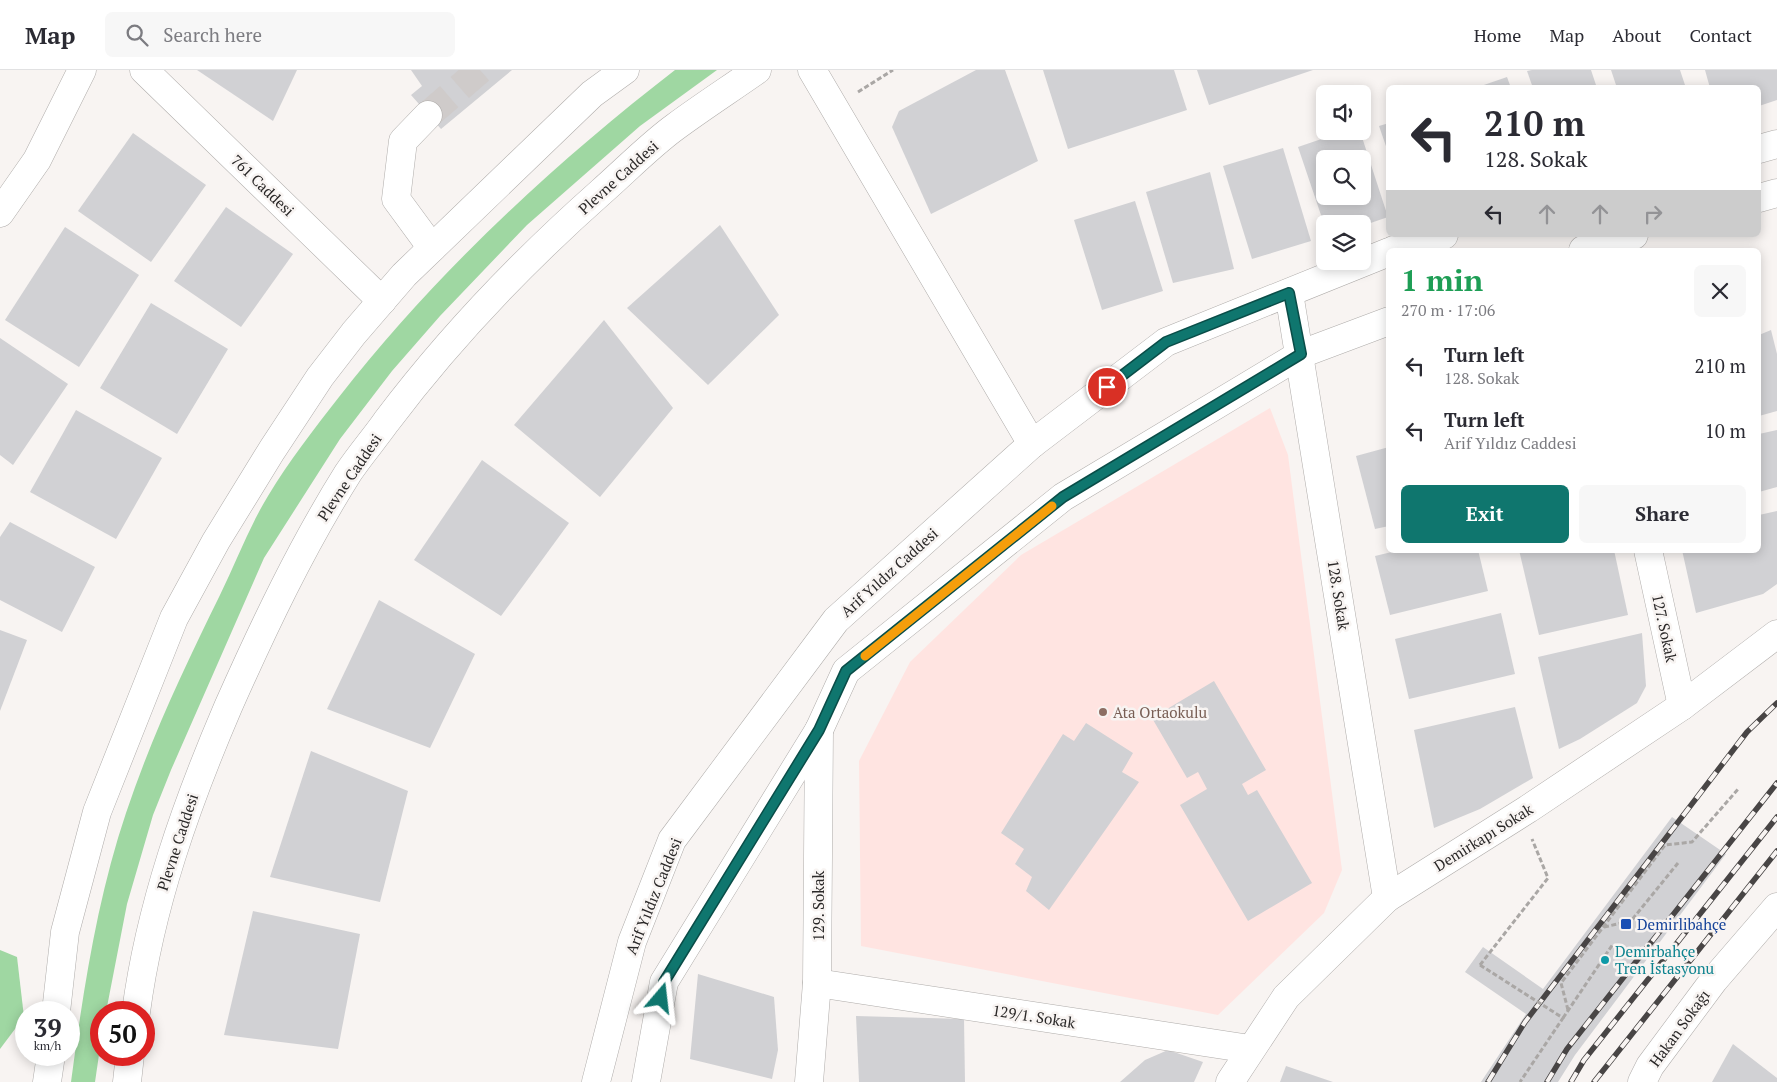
<!DOCTYPE html>
<meta charset="utf-8">
<style>
body{margin:0;font-family:"PT Serif",serif;background:#f7f7f7;color:#2b2b33;height:100vh;display:flex;flex-direction:column;font-size:19px;white-space:nowrap}
*{box-sizing:border-box;margin:0}
p{font-size:16px;color:#7c7c81}
.icon{flex:none;width:28px;height:28px;fill:none;stroke:currentColor;stroke-width:2;stroke-linecap:round;stroke-linejoin:round}
.map{position:relative;flex:1;overflow:hidden}
.sheet{position:absolute;left:1386px;top:178px;width:375px;height:305px;display:flex;flex-direction:column;background:#fff;border-radius:8px;box-shadow:0 2px 12px #0003}
.sheet>*{flex:none}
.guide{position:absolute;left:1386px;top:15px;width:375px;height:152px;border-radius:8px;box-shadow:0 2px 12px #0003;background:#fff;color:#2b2b33;overflow:hidden}
.tools{position:absolute;left:1316px;top:15px;display:grid;gap:10px}
.tools a{display:grid;place-items:center;width:55px;height:55px;border-radius:8px;background:#fff;box-shadow:0 2px 12px #0003;font-size:25px}
.speed{position:absolute;left:15px;top:931px;display:flex;gap:10px;font-size:25px;font-weight:700;text-align:center}
.speed>*{display:grid;place-content:center;width:65px;height:65px;border-radius:50%;background:#fff;box-shadow:0 2px 12px #0003;line-height:1}
.speed small{font-size:12px;font-weight:400}
.speed .limit{border:8px solid #d22;background:#fff;color:#111}
.pin{position:absolute;display:grid;place-items:center;width:42px;height:42px;color:#fff;margin:-21px;border:2px solid #fff;border-radius:50%;box-shadow:0 1px 5px #0007}
.me{position:absolute;width:55px;margin:-28px;rotate:17deg;stroke-linejoin:round;filter:drop-shadow(0 0 4px #0008)}
.turn{display:flex;align-items:center;gap:18px;height:105px;padding:0 15px;font-size:22px}
.turn .icon{width:65px;height:65px;stroke-width:2.5}
.turn b{display:block;font-size:35px;line-height:42px}
.lanes{display:flex;align-items:center;height:48px;padding:0 15px;background:#0003;justify-content:center;gap:25px;direction:ltr}
.lanes .off{opacity:.35}
.round{display:grid;place-items:center;flex:none;width:52px;height:52px;border-radius:8px;background:#f7f7f7}
.headline{display:flex;align-items:center;justify-content:space-between;height:85px;padding:0 15px}
h1{font-size:30px;font-weight:600;line-height:38px;color:#1e9e55}
.cta{display:flex;gap:10px;margin-top:auto;padding:10px 15px}
.cta a{flex:1;height:58px;border-radius:8px;background:#0f766e;color:#fff;font-size:20px;font-weight:600;line-height:58px;text-align:center}
.cta a+a{background:#f7f7f7;color:#2b2b33}
ul{padding:0;list-style:none}
li{display:flex;align-items:center;gap:15px;height:65px;padding:0 15px}
li div{flex:1}
li b{display:block;font-size:19px}
li em{font-style:normal}
header{display:flex;align-items:center;gap:30px;box-sizing:border-box;height:70px;padding:0 25px;background:#fff;border-bottom:1px solid #e1e1e2}
header strong{font-size:24px}
nav{display:flex;gap:28px;margin-inline-start:auto;font-size:18px}
.search{width:350px;height:45px;background:#f7f7f7;display:flex;align-items:center;gap:12px;box-sizing:border-box;padding:0 18px;border-radius:8px;color:#7c7c81;font-size:19px}
.map>svg:first-child{display:block}
.education{fill:#ffe4e1}
.forest{fill:#9fd7a2}
.building{fill:#d1d1d4;fill-rule:evenodd}
.lines{fill:none;stroke-linecap:round;stroke-linejoin:round}
.minor-tunnel{stroke:#cfcbca;stroke-width:28;stroke-dasharray:28 14;stroke-linecap:butt}
.minor-casing{stroke:#afacaa;stroke-width:29}
.major-casing{stroke:#afacaa;stroke-width:29}
.path{stroke:#aaa7a5;stroke-width:3;stroke-dasharray:5 2.5;stroke-linecap:butt}
.minor{stroke:#fff;stroke-width:28}
.major{stroke:#fff;stroke-width:28}
.rail-casing{stroke:#484545;stroke-width:5.5}
.rail{stroke:#f8f4f2;stroke-width:4;stroke-dasharray:11;stroke-linecap:butt}
.path-bridge{stroke:#aaa7a5;stroke-width:3;stroke-dasharray:5 2.5;stroke-linecap:butt}
.route-casing{stroke:#0a4d48;stroke-width:12}
.route{stroke:#0f766e;stroke-width:9}
.slow{stroke:#f59e0b;stroke-width:9}
.education-dot{fill:#8d6e63;stroke:#f8f4f2;stroke-width:2}
.transit-dot{fill:#1a4fb4;stroke:#f8f4f2;stroke-width:2}
.culture-dot{fill:#0f9aa8;stroke:#f8f4f2;stroke-width:2}
.labels{text-anchor:middle;dominant-baseline:central;stroke-width:5;stroke-linejoin:round;paint-order:stroke}
.street-label{font-size:15px;fill:#2a2828;stroke:#f8f4f2}
.education-label{font-size:15px;fill:#785e54;stroke:#f8f4f2;text-anchor:start}
.transit-label{font-size:15px;fill:#164399;stroke:#f8f4f2;text-anchor:start}
.culture-label{font-size:15px;fill:#0d838f;stroke:#f8f4f2;text-anchor:start}
</style>
<header>
<strong>Map</strong>
<div class="search"><svg class="icon" aria-label="search" viewBox="0 0 24 24"><circle cx="10" cy="10" r="6"/><path d="M15 15l6 6"/></svg>Search here</div>
<nav><a>Home</a><a>Map</a><a>About</a><a>Contact</a></nav>
</header>
<div class="map">
<svg width="1777" height="1012" viewBox="0 0 1777 1012">
<rect width="100%" height="100%" fill="#f8f4f2"/>
<!-- education -->
<path class="education" d="M1270 338 1288 385 1342 800 1324 843 1218 945 861 876 859 691 910 592 1021 485Z"/>
<!-- forest -->
<g class="forest">
<path d="M675 0H717L640 56 527 155 440 246 392 301 340 369 264 488 171 700 153 745 127 834 106 942H101V971L95 1012H71C83 922 97 829 126 743 151 668 185 596 220 525 236 492 249 457 268 426 289 391 314 359 339 327 436 203 551 96 675 0Z"/>
<path d="M0 880 17 887 24 947 0 979Z"/>
</g>
<!-- building -->
<g class="building">
<path d="M197 0H297L273 51Z"/>
<path d="M411 0H512L441 59 411 25 422 16Z"/>
<path d="M976 0H1005L1038 91 931 144 892 57 899 41Z"/>
<path d="M1043 0H1174L1187 40 1068 79Z"/>
<path d="M1197 0H1313L1209 35Z"/>
<path d="M1532 0H1591L1597 18H1533L1527 1Z"/>
<path d="M1611 0H1680L1686 18H1617Z"/>
<path d="M1705 0H1777V30L1759 36V18H1710Z"/>
<path d="M1507 7 1511 18H1478V17Z"/>
<path d="M1389 53V82H1388L1379 56Z"/>
<path d="M1345 61H1360L1388 147 1362 156V154H1324L1298 77ZM1325 89H1362V126H1325Z"/>
<path d="M133 63 206 115 151 192 78 141Z"/>
<path d="M1283 78 1311 171 1252 189 1223 96Z"/>
<path d="M1210 102 1234 199 1173 213 1146 122Z"/>
<path d="M1135 131 1163 221 1102 240 1074 150Z"/>
<path d="M226 137 293 184 241 257 174 211Z"/>
<path d="M720 155 779 245 708 315 627 238Z"/>
<path d="M65 157 139 205 79 297 5 250Z"/>
<path d="M151 233 228 279 177 364 100 318Z"/>
<path d="M604 250 673 338 600 427 514 355Z"/>
<path d="M1771 260 1777 284V341L1759 346V265Z"/>
<path d="M0 268 68 314 13 395 0 385Z"/>
<path d="M76 340 162 388 116 469 30 422Z"/>
<path d="M1777 360V417L1759 422V364Z"/>
<path d="M1389 377V456L1375 459 1356 386Z"/>
<path d="M482 390 569 453 501 546 414 490Z"/>
<path d="M1777 441V514L1763 524 1696 543 1682 480H1759V445Z"/>
<path d="M10 452 95 497 62 562 0 530V467Z"/>
<path d="M1400 480H1478L1488 521 1390 545 1375 486Z"/>
<path d="M1519 480H1614L1628 545 1539 565Z"/>
<path d="M379 530 475 584 430 678 327 639Z"/>
<path d="M1501 543 1515 604 1409 629 1395 569Z"/>
<path d="M0 560 27 570 0 641Z"/>
<path d="M1642 563 1646 616 1637 633 1580 669 1559 679 1538 587Z"/>
<path d="M1214 611 1266 700 1242 714 1248 725 1257 720 1312 813 1248 851 1180 735 1207 719 1198 702 1187 708 1152 648Z"/>
<path d="M1515 637 1533 708 1480 739 1434 758 1414 660Z"/>
<path d="M1086 653 1133 683 1122 702 1139 712 1049 840 1026 821 1032 807 1015 794 1024 779 1001 763 1063 664 1074 671Z"/>
<path d="M311 681 408 721 380 832 270 807Z"/>
<path d="M1672 747 1726 784 1575 985 1558 1012H1481L1526 944 1465 902 1483 877 1543 919Z"/>
<path d="M253 841 360 864 338 979 224 965Z"/>
<path d="M698 904 774 927 778 980 772 1009 690 989Z"/>
<path d="M856 946 964 949 965 1012H859Z"/>
<path d="M1733 974 1777 1008V1012H1712Z"/>
<path d="M1168 980 1203 992 1194 1012H1120L1145 990Z"/>
<path d="M1286 996 1333 1012H1280Z"/>
</g>
<g class="lines">
<!-- minor-tunnel -->
<path class="minor-tunnel" d="M428 45 480 0"/>
<defs>
<g id="minor">
<path d="M144 0 382 231"/>
<path d="M812 0 1032 374"/>
<path d="M428 45 403 71 396 129 432 178"/>
<path d="M0 143 37 90 82 0"/>
<path d="M1289 223 1387 828"/>
<path d="M1648 480 1682 636"/>
<path d="M817 913 1250 979"/>
<path d="M809 1012 817 913 819 660"/>
<path d="M1230 1012 1286 927 1387 828 1528 739 1682 636 1777 564"/>
<path d="M1642 1012 1650 996 1714 910 1777 837"/>
</g>
<g id="major">
<path d="M1759 79 1777 74"/>
<path d="M1759 128 1777 123"/>
<path d="M1394 180 1444 165"/>
<path d="M1583 180 1634 165"/>
<path d="M56 942 65 862 97 742 174 548 216 471 272 380 320 307 354 263 404 205 592 24 625 0"/>
<path d="M136 942C150 836 186 735 228 637 264 556 301 478 348 403 360 385 374 369 386 352 450 267 522 192 601 122 626 100 649 76 675 57 702 37 730 19 757 0"/>
<path d="M47 1012 51 985"/>
<path d="M127 1012 130 985"/>
<path d="M596 1012 632 872 672 770 836 550 1032 374 1166 272 1389 182"/>
<path d="M646 1012 664 912 819 660 846 601 1063 427 1301 284 1389 251"/>
</g>
</defs>
<!-- minor casing -->
<use href="#minor" class="minor-casing"/>
<!-- major casing -->
<use href="#major" class="major-casing"/>
<!-- path -->
<g class="path">
<path d="M858 22 893 0"/>
<path d="M1604 857 1631 851 1678 793"/>
<path d="M1480 895 1548 808 1532 769"/>
<path d="M1568 940 1561 913 1665 775 1692 772 1739 718"/>
<path d="M1563 948 1613 874"/>
</g>
<!-- minor -->
<use href="#minor" class="minor"/>
<!-- major -->
<use href="#major" class="major"/>
<defs>
<g id="rail">
<path d="M1488 1012 1525 952 1747 662 1777 633"/>
<path d="M1547 1012 1567 979 1777 713"/>
<path d="M1571 1012 1584 990 1777 747"/>
<path d="M1594 1012 1777 781"/>
</g>
</defs>
<!-- rail casing -->
<use href="#rail" class="rail-casing"/>
<!-- rail -->
<use href="#rail" class="rail"/>
<!-- path-bridge -->
<path class="path-bridge" d="M1480 895 1563 948 1520 1012"/>
</g>
<g class="lines">
<defs>
<path id="route" d="M661 928 664 912 819 660 846 601 1063 427 1301 284 1289 223 1166 272 1107 317"/>
</defs>
<!-- route casing -->
<use href="#route" class="route-casing"/>
<!-- route -->
<use href="#route" class="route"/>
<!-- slow -->
<path class="slow" d="M865 586 1052 436"/>
</g>
<!-- markers -->
<circle class="education-dot" cx="1103" cy="642" r="5"/>
<rect class="transit-dot" x="1620" y="848" width="12" height="12" rx="2.5"/>
<circle class="culture-dot" cx="1605" cy="890" r="5"/>
<g class="labels">
<!-- street labels -->
<g class="street-label">
<text transform="translate(618 107) rotate(-42)">Plevne Caddesi</text>
<text transform="translate(263 115) rotate(44)">761 Caddesi</text>
<text transform="translate(349 407) rotate(-56)">Plevne Caddesi</text>
<text transform="translate(889 502) rotate(-42)">Arif Yıldız Caddesi</text>
<text transform="translate(1339 525) rotate(81)">128. Sokak</text>
<text transform="translate(1665 558) rotate(78)">127. Sokak</text>
<text transform="translate(1483 767) rotate(-32)">Demirkapı Sokak</text>
<text transform="translate(177 772) rotate(-72)">Plevne Caddesi</text>
<text transform="translate(653 826) rotate(-68)">Arif Yıldız Caddesi</text>
<text transform="translate(818 836) rotate(-90)">129. Sokak</text>
<text transform="translate(1034 946) rotate(9)">129/1. Sokak</text>
<text transform="translate(1679 958) rotate(-54)">Hakan Sokağı</text>
</g>
<!-- education labels -->
<g class="education-label">
<text x="1113" y="642">Ata Ortaokulu</text>
</g>
<!-- transit labels -->
<g class="transit-label">
<text x="1637" y="854">Demirlibahçe</text>
</g>
<!-- culture labels -->
<g class="culture-label">
<text x="1615" y="881">Demirbahçe<tspan x="1615" dy="17">Tren İstasyonu</tspan></text>
</g>
</g>
</svg>
<div class="tools">
<a><svg class="icon" aria-label="sound" viewBox="0 0 24 24"><path d="M4 9h4l5-4v14l-5-4H4zM17 9q2 3 0 6"/></svg></a>
<a><svg class="icon" aria-label="search" viewBox="0 0 24 24"><circle cx="10" cy="10" r="6"/><path d="M15 15l6 6"/></svg></a>
<a><svg class="icon" aria-label="layers" viewBox="0 0 24 24"><path d="M12 4l9 5-9 5-9-5zM3 14l9 5 9-5"/></svg></a>
</div>
<div class="speed"><div>39<small>km/h</small></div><div class="limit">50</div></div>
<div class="pin" style="left:1107px;top:317px;background:#d93025"><svg class="icon" aria-label="arrive" viewBox="0 0 24 24"><path d="M6 21V4h12l-3 4 3 4H6"/></svg></div>
<svg class="me" style="left:661px;top:928px" viewBox="-20 -20 40 40"><path d="M0-17L14 15 0 8-14 15z" fill="#0f766e" stroke="#fff" stroke-width="4"/></svg>
<div class="guide">
<div class="turn"><svg class="icon" aria-label="left" viewBox="0 0 24 24"><path d="M17 20v-9H6M10 6l-5 5 5 5"/></svg><div><b>210 m</b>128. Sokak</div></div>
<div class="lanes"><svg class="icon" aria-label="left" viewBox="0 0 24 24"><path d="M17 20v-9H6M10 6l-5 5 5 5"/></svg><svg class="icon off" aria-label="ahead" viewBox="0 0 24 24"><path d="M12 20V5M6 11l6-6 6 6"/></svg><svg class="icon off" aria-label="ahead" viewBox="0 0 24 24"><path d="M12 20V5M6 11l6-6 6 6"/></svg><svg class="icon off" aria-label="right" viewBox="0 0 24 24"><path d="M7 20v-9h11M14 6l5 5-5 5"/></svg></div>
</div>
<section class="sheet">
<div class="headline"><div><h1>1 min</h1><p>270 m · 17:06</p></div><a class="round"><svg class="icon" aria-label="close" viewBox="0 0 24 24"><path d="M6 6l12 12M18 6L6 18"/></svg></a></div>
<ul>
<li><svg class="icon" aria-label="left" viewBox="0 0 24 24"><path d="M17 20v-9H6M10 6l-5 5 5 5"/></svg><div><b>Turn left</b><p>128. Sokak</p></div><em>210 m</em></li>
<li><svg class="icon" aria-label="left" viewBox="0 0 24 24"><path d="M17 20v-9H6M10 6l-5 5 5 5"/></svg><div><b>Turn left</b><p>Arif Yıldız Caddesi</p></div><em>10 m</em></li>
</ul>
<div class="cta"><a>Exit</a><a>Share</a></div>
</section>
</div>
